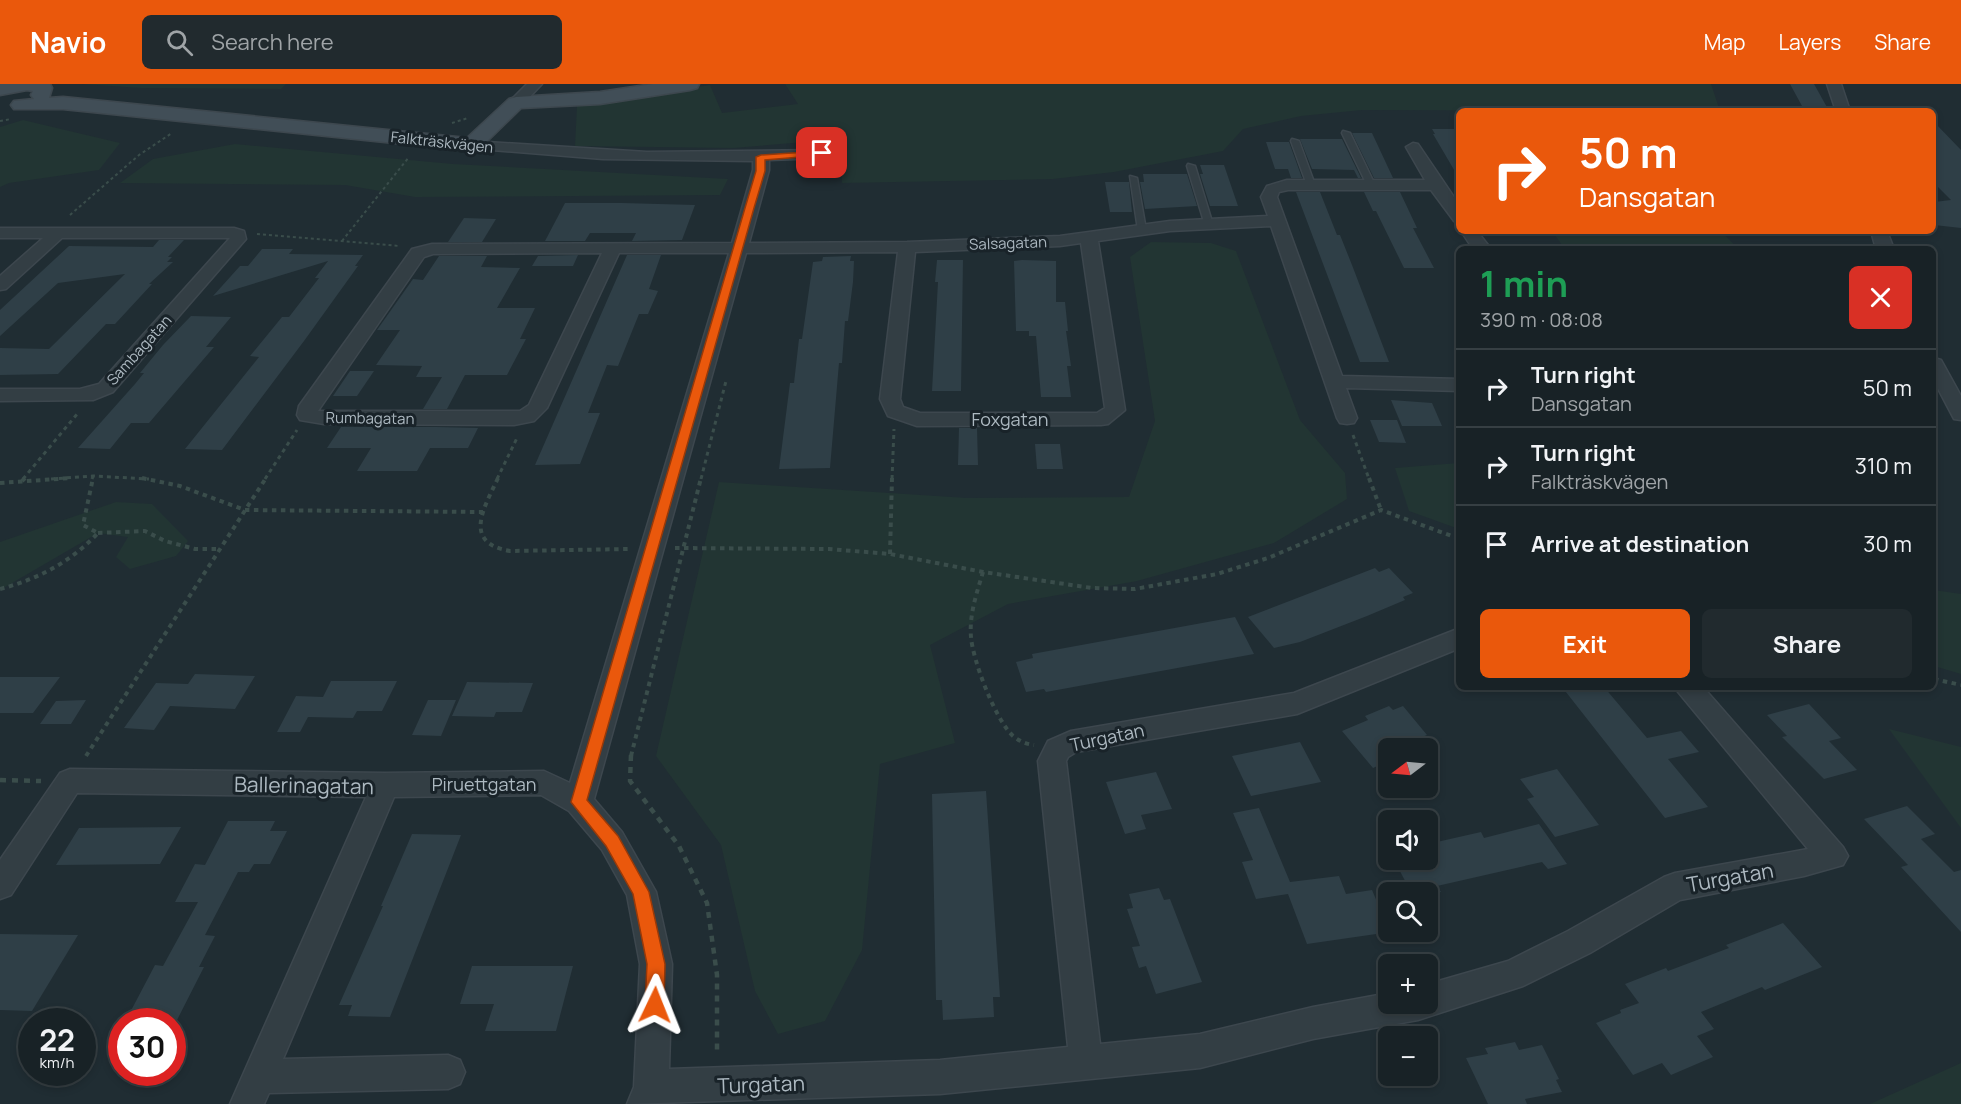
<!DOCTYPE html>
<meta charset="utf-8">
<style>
body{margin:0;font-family:Manrope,sans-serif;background:#212a2e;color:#f1f3f6;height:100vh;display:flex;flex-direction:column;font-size:22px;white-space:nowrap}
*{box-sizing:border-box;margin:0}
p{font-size:20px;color:#9fa4a7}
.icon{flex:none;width:33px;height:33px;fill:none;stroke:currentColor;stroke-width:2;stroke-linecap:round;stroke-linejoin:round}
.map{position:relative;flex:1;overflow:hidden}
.drawer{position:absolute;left:1456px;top:162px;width:480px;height:444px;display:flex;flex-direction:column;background:#182226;border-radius:9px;box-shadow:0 3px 9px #0003,0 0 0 2px #363f43}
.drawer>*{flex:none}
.hud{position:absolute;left:1456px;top:24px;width:480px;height:126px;border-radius:9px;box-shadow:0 3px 9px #0003,0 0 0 2px #363f43;background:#ea580c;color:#fff;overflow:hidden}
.needle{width:39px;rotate:254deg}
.controls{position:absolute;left:1378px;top:654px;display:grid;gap:12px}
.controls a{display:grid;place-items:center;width:60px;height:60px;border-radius:9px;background:#182226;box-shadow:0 3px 9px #0003,0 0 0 2px #363f43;font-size:30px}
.speed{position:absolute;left:18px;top:924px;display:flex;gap:12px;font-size:30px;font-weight:700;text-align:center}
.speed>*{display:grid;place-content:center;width:78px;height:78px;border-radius:50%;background:#182226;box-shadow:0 3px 9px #0003,0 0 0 2px #363f43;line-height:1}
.speed small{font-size:15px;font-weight:400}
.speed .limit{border:9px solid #d22;background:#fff;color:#111}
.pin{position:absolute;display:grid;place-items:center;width:51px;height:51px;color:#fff;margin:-26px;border-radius:12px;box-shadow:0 3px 9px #0006}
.me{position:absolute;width:66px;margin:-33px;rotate:2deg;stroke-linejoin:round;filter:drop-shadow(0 0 4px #0008)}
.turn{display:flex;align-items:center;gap:21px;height:126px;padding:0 24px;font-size:27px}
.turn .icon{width:78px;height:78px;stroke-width:2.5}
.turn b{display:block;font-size:42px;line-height:51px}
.round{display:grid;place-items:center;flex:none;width:63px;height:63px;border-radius:9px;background:#212a2e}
.headline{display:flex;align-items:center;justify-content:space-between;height:102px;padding:0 24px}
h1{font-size:36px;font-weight:700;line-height:45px;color:#1e9e55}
.primary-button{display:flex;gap:12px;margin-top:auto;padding:12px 24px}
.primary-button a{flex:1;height:69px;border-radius:9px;background:#ea580c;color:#fff;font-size:24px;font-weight:700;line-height:69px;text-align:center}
.primary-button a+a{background:#212a2e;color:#f1f3f6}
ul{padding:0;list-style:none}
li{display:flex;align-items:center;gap:18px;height:78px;padding:0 24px;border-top:2px solid #363f43}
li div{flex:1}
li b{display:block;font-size:22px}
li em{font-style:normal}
header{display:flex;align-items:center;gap:36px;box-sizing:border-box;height:84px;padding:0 30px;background:#ea580c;color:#fff}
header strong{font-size:28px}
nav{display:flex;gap:33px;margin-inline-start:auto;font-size:21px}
.search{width:420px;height:54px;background:#212a2e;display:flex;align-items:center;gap:15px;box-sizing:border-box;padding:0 21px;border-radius:9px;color:#9fa4a7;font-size:22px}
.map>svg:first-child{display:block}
.green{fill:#223533}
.building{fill:#2f3f47}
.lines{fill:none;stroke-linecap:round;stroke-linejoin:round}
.lane-casing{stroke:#3d474e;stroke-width:3}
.street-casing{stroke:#3d474e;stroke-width:3}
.secondary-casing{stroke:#3d474e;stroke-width:3}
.path-far3{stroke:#3a4d4b;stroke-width:2;stroke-dasharray:3 3;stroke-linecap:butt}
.path-far2{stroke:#3a4d4b;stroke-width:3;stroke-dasharray:4 4;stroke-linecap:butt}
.path-far1{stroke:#3a4d4b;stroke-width:4;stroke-dasharray:4.5 4.5;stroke-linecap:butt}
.path{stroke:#3a4d4b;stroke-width:4.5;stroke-dasharray:6 6;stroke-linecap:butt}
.lane{fill:#333e44;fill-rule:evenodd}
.street{fill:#333e44;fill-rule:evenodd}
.secondary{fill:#414e57;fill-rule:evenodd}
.route{fill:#ea580c;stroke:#983908;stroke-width:1.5}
.labels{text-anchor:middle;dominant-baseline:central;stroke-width:6;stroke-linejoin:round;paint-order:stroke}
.far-street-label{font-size:15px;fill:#adb9c1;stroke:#192329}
.street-label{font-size:18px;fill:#adb9c1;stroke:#192329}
.near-street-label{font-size:21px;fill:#adb9c1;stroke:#192329}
</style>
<header>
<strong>Navio</strong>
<div class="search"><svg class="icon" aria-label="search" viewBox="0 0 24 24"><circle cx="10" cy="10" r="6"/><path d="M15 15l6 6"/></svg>Search here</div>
<nav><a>Map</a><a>Layers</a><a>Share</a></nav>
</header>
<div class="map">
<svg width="1961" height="1020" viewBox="0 0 1961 1020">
<rect width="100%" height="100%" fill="#202d33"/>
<!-- green -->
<g class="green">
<path d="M82 0H286L281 5 141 4Z"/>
<path d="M785 0H1711L1720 27 1362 26 1301 32 1243 45 1223 67 1114 88 1053 95 842 99V55L733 64 575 62 577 22 710 1 722 29 798 20Z"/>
<path d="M23 36 120 59 99 86 9 99 0 103V43Z"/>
<path d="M235 60 453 80 728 95 720 111 415 113 345 101 120 99 153 75Z"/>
<path d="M1552 147H1721L1738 165H1565Z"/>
<path d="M1151 158 1211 159 1236 167 1300 336 1345 389 1347 415 1274 459 1137 497 1008 520 930 561 955 659 880 680 862 866 825 937 778 950 755 907 721 761 656 672 719 398 967 414 1129 413 1155 337 1130 173Z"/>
<path d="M1459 379V445L1409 427 1395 384Z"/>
<path d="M116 418 152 420 188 457 176 472 130 485 116 473 128 453 98 449 0 506V458Z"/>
<path d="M1934 506 1961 510V590L1934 582Z"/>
<path d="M1889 645 1961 663V744Z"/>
<path d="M1961 979V1020H1870Z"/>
</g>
<!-- building -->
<g class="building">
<path d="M1790 0H1814L1828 25 1802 22Z"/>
<path d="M1934 38 1961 66V144L1934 141V118L1951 116 1934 99Z"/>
<path d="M1432 45H1460V96L1433 50H1435Z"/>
<path d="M1352 49H1372L1393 94H1374Z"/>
<path d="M1300 55H1342L1361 94H1358L1354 86 1312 85Z"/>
<path d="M1266 58H1289L1302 94H1291L1288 85H1275Z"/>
<path d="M1200 81H1224L1238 122H1210L1200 90H1203Z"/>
<path d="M1143 90H1187L1197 122 1145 125 1140 98H1144Z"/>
<path d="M1105 98H1129L1132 128H1110Z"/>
<path d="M1296 108H1320L1337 151H1340L1352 181 1389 278H1360Z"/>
<path d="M1364 108H1400L1417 144H1413L1434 184H1404L1376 127H1373Z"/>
<path d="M565 119H622L695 121 682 156 632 157 636 149H590L585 157H545Z"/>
<path d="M464 134 496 135 482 158H448Z"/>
<path d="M159 156H184L168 173H172L167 178H173L149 200H152L115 240H106L58 290 0 291V264L49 265 125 190 58 199 0 252V226L69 162 153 163Z"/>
<path d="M262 165H293L289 170 363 171 355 182H358L304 257 222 366 185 365 259 273 250 272 282 233H289L319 194H315L328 177 213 212 240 182H248Z"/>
<path d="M578 171 573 182H532L538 172Z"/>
<path d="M627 171H661L649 205 658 207 648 230H639L618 282 607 281 588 329H600L580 380 535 381Z"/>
<path d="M439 172H487L481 183 520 184 497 224H535L520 255H526L507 291H465L447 325H423L442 293H416L422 282 376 281 400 246H377L413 195 423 196Z"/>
<path d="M851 172 850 177H854L853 198 848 237H845L842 279H839L830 384 779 385 790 299H794L799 255H802L813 178 822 177 823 173Z"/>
<path d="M937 176H963L961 307H932L938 198H935Z"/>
<path d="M1022 176 1056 177V218H1065L1068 247H1066L1071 282H1067L1071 313H1041L1036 252H1029V247H1016L1014 177Z"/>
<path d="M191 232 231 233 206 263H214L149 339H131L110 365 78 364 135 300 144 289H140L163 261Z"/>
<path d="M350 287H374L357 312H333Z"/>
<path d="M1391 316 1432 319 1442 342H1402Z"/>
<path d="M1370 336H1397L1406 359 1379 358Z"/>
<path d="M341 343H437L478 344 468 364H430L417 387H357L371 364H327Z"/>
<path d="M959 344H977L978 381H958Z"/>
<path d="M1035 360H1060L1063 385H1037Z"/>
<path d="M1375 484 1379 488 1389 484 1413 509 1403 513 1405 516 1367 532 1300 558 1274 564 1248 533Z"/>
<path d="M1235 533 1254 570 1046 608 1044 605 1026 608 1016 578 1033 574 1032 570Z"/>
<path d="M195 590 255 592 235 625 170 622 154 646 124 644 156 599 188 600Z"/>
<path d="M0 593H60L33 629H0Z"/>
<path d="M331 597H397L382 627H357L353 634 308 633 300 648H277L296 612 323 613Z"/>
<path d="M467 598 533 599 522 628H496L494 633 452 632Z"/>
<path d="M1562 603H1604L1647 654 1681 647 1699 668 1668 675 1708 723 1665 734Z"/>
<path d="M86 616 71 640H40L56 617Z"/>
<path d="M428 616H456L441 652 412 651Z"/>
<path d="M1809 620 1841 654 1829 657 1857 686 1824 695 1782 653 1787 652 1767 631Z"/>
<path d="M1389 622 1393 626 1403 622 1427 651 1395 664H1389V677L1373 684 1342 647 1368 636 1365 632Z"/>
<path d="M1300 658 1321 698 1251 712 1232 672Z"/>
<path d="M1557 685 1599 741 1555 753 1527 715 1534 713 1520 695Z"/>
<path d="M1156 688 1172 725 1141 731 1146 745 1125 750 1106 698Z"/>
<path d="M986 707 1000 913H993L994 933 943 936 942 916H936L932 710Z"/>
<path d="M1907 722 1935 750 1921 755 1954 788 1961 786V848L1901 783 1908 781 1864 735Z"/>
<path d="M1259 724 1290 798 1339 792 1346 810 1372 806 1390 848 1307 860 1288 810 1256 815 1242 778 1253 776 1233 729Z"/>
<path d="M228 737H275L270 747H287L270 780H254L249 788H238L205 851 215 852 199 883H204L176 938H125L155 881 163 882 198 818H175L195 780 205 781Z"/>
<path d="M1539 740 1567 780 1548 785 1542 778 1437 802 1441 808H1411L1394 776H1428V760L1481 748 1484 754Z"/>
<path d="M181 743 160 780 56 781 79 744Z"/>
<path d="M412 750 461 751 390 933 348 932 352 921H339L383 822H381Z"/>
<path d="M1159 804 1164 816 1170 815 1202 898 1156 910 1146 882 1139 884 1132 863 1140 862 1127 825 1133 824 1129 810Z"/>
<path d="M1783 839 1822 883 1765 906 1762 903 1701 928 1714 945 1697 952 1713 973 1671 991 1662 979 1633 991 1596 939 1621 929 1620 926 1639 919 1625 900 1666 884 1668 887 1729 864 1726 861Z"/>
<path d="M0 850 78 851 32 927 0 926Z"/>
<path d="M472 882H573L556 947H485L494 920H460Z"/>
<path d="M1515 958 1519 966 1542 961 1559 995 1556 996 1562 1008 1525 1015 1527 1020H1488L1466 974 1488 970 1485 964Z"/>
</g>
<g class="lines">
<defs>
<g id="lane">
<path d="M1343 47 1350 49 1375 101 1374 103 1367 101 1342 49Z"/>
<path d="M1292 55 1299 57 1315 101 1314 103 1307 101 1291 57Z"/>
<path d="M1188 80 1195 82 1213 141 1212 143 1205 141 1187 82Z"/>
<path d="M1130 92 1137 94 1146 146 1142 148 1138 146Z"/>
</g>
<g id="street">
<path d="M527 0H542L521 22H511L509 19 511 16Z"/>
<path d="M1827 0H1841L1850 27H1836Z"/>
<path d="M472 57 647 68 827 66 830 69 822 74 769 76V86L749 159 907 158 1060 152 1170 137 1268 132 1261 113 1267 102 1287 96H1425L1406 63 1413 59 1418 60 1460 122V139L1454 137 1431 106H1288L1279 108 1277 113 1342 292 1460 295V307L1346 304 1357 334 1354 339 1347 340 1340 339 1337 334 1271 142 1170 147 1098 157 1125 326 1108 340 1101 341 917 342 888 332 880 315 898 168 746 169 594 715 622 748 656 808 672 880 669 985 940 976 1068 963 1038 677 1048 657 1071 647 1294 609 1460 544V564L1297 630 1076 668 1068 673 1066 677 1100 960 1200 950 1313 923 1389 909V920H1428V900L1508 877 1568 847 1664 793 1675 789 1808 765 1674 603H1703L1843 763 1848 772 1843 781 1804 792 1680 816 1590 869 1523 902 1418 936 1313 955 1200 984 940 1010 627 1020 634 1003 640 880 627 811 602 766 569 727 541 711 394 713 283 975 448 971 460 976 465 988 460 1000 448 1005 269 1009 264 1020H230L366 713 77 709 11 811 0 815V776L60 689 70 685 385 689 544 687 570 699 729 169H619L547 324 534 337 514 341 324 340 300 336 297 331 299 322 412 165 432 160 732 159 753 86V77L603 75 467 64 465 61ZM1081 159 1105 324 1097 329H920L903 323 900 315 915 168 1060 162ZM602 169 529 321 520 327H318L424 173 433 170Z"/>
<path d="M0 144H234L244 147 246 155 113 308 93 316 0 317V305H80L99 300 230 154H62L6 205 0 206V192L43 154H0Z"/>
<path d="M1461 147H1477L1491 165H1473Z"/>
<path d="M1871 147H1887L1894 165H1876Z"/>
<path d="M1934 274 1941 276 1961 312V336L1954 335 1934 297Z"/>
</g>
<path id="secondary" d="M0 0H50L52 4 49 14 63 13 467 54 509 15 516 13 600 8 653 0H699L697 4 690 6 600 20 521 24 479 65 472 67 63 25H14L11 21 14 17 34 15 31 11 33 7 27 6 0 11Z"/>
</defs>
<!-- lane casing -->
<use href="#lane" class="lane-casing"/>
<!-- street casing -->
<use href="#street" class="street-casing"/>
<!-- secondary casing -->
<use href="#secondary" class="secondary-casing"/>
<!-- path-far3 -->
<g class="path-far3">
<path d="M0 37 11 35"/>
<path d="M452 39 468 34"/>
<path d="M70 131 139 71 172 49"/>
<path d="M257 150 399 162"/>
<path d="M342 157 409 73"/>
</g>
<!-- path-far2 -->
<g class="path-far2">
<path d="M1353 351 1369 395"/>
<path d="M23 395 78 329"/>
<path d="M51 395 93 392 149 395"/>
<path d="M92 395 93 392"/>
<path d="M265 395 297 346"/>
<path d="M497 395 518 352"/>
<path d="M701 395 726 297"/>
<path d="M892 395 894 345"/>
</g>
<!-- path-far1 -->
<g class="path-far1">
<path d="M142 394 180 402 245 426 483 428"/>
<path d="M498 394C484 424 462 459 510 467L629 465"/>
<path d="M1369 394 1381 426"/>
<path d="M22 397 25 394"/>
<path d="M0 399 71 394"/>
<path d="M98 449 145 447 165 457 195 465H220"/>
<path d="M675 464 829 465 890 470 983 488 1092 504 1135 505 1217 490 1268 474 1381 426 1460 455"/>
<path d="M890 470 892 394"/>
<path d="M983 488C977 508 969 531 971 553 973 577 995 635 1013 652 1019 657 1026 660 1034 661"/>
<path d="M0 505C38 495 71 478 98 449L83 441 93 394"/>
<path d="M1934 595 1961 601"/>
<path d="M86 672 266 394"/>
<path d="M631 672 701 394"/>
</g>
<!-- path -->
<g class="path">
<path d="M631 671 630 697 679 762 707 819 717 891V971"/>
<path d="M0 696 41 697"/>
</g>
<!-- lane -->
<use href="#lane" class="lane"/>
<!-- street -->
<use href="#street" class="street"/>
<!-- secondary -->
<use href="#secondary" class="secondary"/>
</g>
<!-- route -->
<path class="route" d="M822 67 827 69 825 71 765 76V87L754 124 587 716 618 752 649 808 665 880 664 921 661 928 655 930 648 928 645 921 647 880 633 810 606 762 571 718 745 124 756 87V73L761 71Z"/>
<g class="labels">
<!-- far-street labels -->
<g class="far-street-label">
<text transform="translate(442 58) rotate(6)">Falkträskvägen</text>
<text transform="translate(1008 159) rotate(-2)">Salsagatan</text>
<text transform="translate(139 266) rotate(-48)">Sambagatan</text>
<text transform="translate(370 334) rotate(1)">Rumbagatan</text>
</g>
<!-- street labels -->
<g class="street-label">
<text x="1010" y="335">Foxgatan</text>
<text transform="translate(1107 653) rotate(-12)">Turgatan</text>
<text x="484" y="700">Piruettgatan</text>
</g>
<!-- near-street labels -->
<g class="near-street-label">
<text transform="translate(304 701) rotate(1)">Ballerinagatan</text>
<text transform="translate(1730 793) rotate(-10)">Turgatan</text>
<text transform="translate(761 1000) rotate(-2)">Turgatan</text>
</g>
</g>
</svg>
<div class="controls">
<a><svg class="needle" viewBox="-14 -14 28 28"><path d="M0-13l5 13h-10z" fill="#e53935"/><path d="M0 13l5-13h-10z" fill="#9fa4a7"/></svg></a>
<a><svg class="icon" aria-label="sound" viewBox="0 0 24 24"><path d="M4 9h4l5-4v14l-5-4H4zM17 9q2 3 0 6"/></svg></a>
<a><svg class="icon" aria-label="search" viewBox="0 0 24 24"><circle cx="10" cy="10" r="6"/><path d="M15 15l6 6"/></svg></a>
<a>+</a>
<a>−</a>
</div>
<div class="speed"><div>22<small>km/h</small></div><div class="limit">30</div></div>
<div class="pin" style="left:822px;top:69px;background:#d93025"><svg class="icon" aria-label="arrive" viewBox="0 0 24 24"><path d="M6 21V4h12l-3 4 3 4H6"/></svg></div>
<svg class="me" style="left:655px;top:921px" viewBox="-20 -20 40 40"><path d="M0-17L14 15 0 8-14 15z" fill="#ea580c" stroke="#fff" stroke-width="4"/></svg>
<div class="hud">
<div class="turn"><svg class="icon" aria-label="right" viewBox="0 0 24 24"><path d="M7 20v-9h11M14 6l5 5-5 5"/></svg><div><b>50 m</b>Dansgatan</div></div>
</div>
<section class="drawer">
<div class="headline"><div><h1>1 min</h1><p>390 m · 08:08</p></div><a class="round" style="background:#d93025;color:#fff"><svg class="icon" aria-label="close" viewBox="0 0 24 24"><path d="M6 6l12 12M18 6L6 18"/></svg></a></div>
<ul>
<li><svg class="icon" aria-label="right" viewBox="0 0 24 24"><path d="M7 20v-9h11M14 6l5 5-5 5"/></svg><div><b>Turn right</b><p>Dansgatan</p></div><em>50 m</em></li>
<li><svg class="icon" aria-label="right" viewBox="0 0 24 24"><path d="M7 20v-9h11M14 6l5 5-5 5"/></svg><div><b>Turn right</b><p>Falkträskvägen</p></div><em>310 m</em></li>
<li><svg class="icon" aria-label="arrive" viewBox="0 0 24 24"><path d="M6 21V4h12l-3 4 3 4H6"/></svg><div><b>Arrive at destination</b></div><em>30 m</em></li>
</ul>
<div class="primary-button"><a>Exit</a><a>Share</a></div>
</section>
</div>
